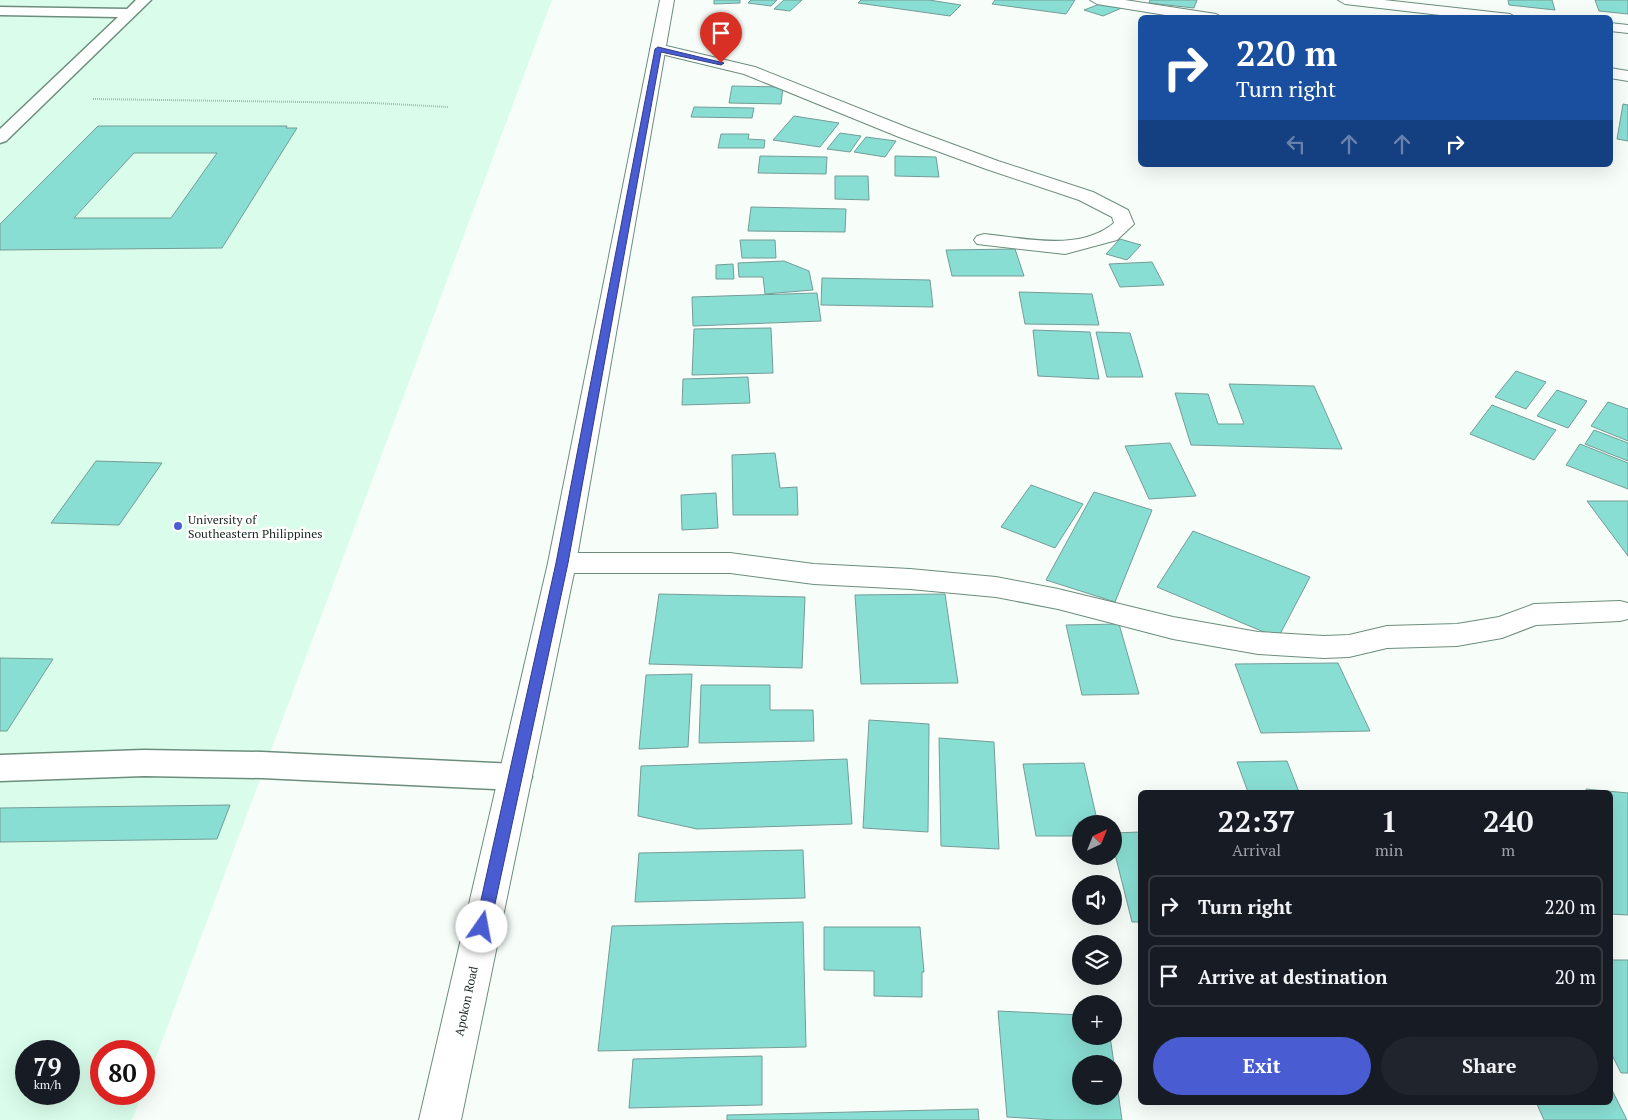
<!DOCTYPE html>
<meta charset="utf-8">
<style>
body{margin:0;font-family:"PT Serif",serif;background:#20242c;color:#f1f3f6;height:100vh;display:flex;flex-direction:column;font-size:19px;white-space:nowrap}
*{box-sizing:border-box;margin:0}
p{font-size:16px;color:#9ea1a6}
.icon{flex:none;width:28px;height:28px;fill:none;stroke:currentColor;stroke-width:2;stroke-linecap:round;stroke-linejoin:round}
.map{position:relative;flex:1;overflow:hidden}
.sheet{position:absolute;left:1138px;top:790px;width:475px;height:315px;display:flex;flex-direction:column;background:#171b24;border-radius:8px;box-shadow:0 5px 20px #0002}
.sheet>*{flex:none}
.top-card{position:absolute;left:1138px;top:15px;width:475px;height:152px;border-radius:8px;box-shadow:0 5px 20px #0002;background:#1a4fa0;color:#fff;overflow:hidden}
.needle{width:32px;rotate:43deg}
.controls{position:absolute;left:1072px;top:815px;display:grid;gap:10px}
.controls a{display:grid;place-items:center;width:50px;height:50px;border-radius:50%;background:#171b24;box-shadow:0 5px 20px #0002;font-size:25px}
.speed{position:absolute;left:15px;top:1040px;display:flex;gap:10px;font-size:25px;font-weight:700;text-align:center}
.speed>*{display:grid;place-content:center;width:65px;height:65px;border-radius:50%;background:#171b24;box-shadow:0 5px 20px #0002;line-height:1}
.speed small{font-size:12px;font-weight:400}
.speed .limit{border:8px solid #d22;background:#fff;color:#111}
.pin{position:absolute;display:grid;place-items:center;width:42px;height:42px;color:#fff;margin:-51px -21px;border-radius:50% 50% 50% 0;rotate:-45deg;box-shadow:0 0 5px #0007}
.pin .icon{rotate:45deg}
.me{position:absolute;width:55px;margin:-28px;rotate:12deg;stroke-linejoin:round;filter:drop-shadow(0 0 4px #0008)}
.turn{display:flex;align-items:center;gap:18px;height:105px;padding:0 15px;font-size:22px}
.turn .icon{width:65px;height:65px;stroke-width:2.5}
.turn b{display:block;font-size:35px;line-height:42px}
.lanes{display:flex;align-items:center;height:48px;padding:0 15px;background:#0003;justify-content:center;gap:25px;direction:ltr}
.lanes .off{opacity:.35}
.eta{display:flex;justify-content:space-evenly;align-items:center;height:85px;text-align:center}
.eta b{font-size:30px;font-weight:800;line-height:35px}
.button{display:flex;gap:10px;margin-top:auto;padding:10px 15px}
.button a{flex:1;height:58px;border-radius:30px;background:#495cd1;color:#fff;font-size:20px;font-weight:800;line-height:58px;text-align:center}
.button a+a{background:#20242c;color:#f1f3f6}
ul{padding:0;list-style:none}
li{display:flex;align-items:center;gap:15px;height:62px;margin:0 10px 8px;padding:0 5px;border:2px solid #363941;border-radius:8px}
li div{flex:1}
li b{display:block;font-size:19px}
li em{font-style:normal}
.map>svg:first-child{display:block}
.built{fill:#dafdeb;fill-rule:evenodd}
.building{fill:#89ded3;stroke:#749c96;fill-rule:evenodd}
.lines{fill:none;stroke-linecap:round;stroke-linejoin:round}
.service-casing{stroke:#6c8d7c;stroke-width:3}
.minor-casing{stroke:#6c8d7c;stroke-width:2}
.trunk-casing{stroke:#6c8d7c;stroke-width:2}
.path{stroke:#adb6b1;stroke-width:2;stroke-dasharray:1 1;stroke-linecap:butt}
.service{fill:#fff;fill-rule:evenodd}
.minor{fill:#fff;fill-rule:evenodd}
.trunk{fill:#fff;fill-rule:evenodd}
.route{fill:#495cd1;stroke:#2f3c88}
.poi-dot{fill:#495cd1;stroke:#fff;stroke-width:2}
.labels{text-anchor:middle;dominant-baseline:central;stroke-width:5;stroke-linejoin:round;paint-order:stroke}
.poi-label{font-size:12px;fill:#1a2721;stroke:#fff;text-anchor:start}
.street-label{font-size:12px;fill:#1a2721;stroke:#fff}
</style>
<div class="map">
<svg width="1628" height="1120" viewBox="0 0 1628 1120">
<rect width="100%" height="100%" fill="#f7fefa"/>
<!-- built -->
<path class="built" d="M0 0H552L144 1089V1051H101V1094H142L132 1120H0ZM26 1051H69V1094H26Z"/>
<!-- building -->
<g class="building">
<path d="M714 0H740V3L714 4Z"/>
<path d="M751 0H777L771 6 748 3Z"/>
<path d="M784 0H802L790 11 774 9Z"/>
<path d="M861 0H929L961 5 950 16 858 3Z"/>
<path d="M995 0H1075L1066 14 992 4Z"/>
<path d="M1150 0H1197L1194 8 1149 3Z"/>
<path d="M1508 0H1552L1555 10 1509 5Z"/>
<path d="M1595 0H1628V14L1599 11Z"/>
<path d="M1105 2 1124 7 1103 16 1084 10Z"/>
<path d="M732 86 783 87 781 104 729 103Z"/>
<path d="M1623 104 1628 105V141L1617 139Z"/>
<path d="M694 107 754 108 752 118 691 117Z"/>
<path d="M794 116 839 123 820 147 773 140Z"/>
<path d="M98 126H287L286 128H297L222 248 0 250V224ZM134 153H217L171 218H74Z"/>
<path d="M840 133 861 136 850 152 827 149Z"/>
<path d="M721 134H749L748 139 765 140 764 148H718Z"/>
<path d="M866 137 896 141 885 157 854 152Z"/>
<path d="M760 156 827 157 826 174 758 173Z"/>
<path d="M895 156 936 157 939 177 895 176Z"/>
<path d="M835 176H868L869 200 835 199Z"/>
<path d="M751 207 846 209 845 232 748 231Z"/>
<path d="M1120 239 1141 245 1127 260 1106 254Z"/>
<path d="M740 240H775L776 258H742Z"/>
<path d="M1015 249 1024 276H952L946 250Z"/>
<path d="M784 261 809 271 813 290 765 294 763 277H739L738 263Z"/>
<path d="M1152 262 1164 285 1120 287 1109 264Z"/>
<path d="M733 264 734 279H716V265Z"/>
<path d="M822 278 930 280 933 307 821 305Z"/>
<path d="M1019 292 1092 294 1099 325 1025 324Z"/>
<path d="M817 293 821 321 693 326 692 297Z"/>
<path d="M771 328 773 373 692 375 694 329Z"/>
<path d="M1033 330 1090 332 1099 379 1038 376Z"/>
<path d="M1096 332 1130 333 1143 377H1107Z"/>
<path d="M1516 371 1546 382 1526 409 1495 397Z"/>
<path d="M748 377 750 403 682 405 683 379Z"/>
<path d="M1229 384 1314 386 1342 449 1191 445 1175 393 1208 394 1218 424H1244Z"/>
<path d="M1557 390 1587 401 1568 428 1537 416Z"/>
<path d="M1608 402 1628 409V441L1591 426Z"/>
<path d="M1492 405 1556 430 1534 460 1470 434Z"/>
<path d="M1594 430 1628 443V461L1585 444Z"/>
<path d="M1170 443 1196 496 1149 499 1125 446Z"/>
<path d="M1580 444 1628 463V489L1566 465Z"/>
<path d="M775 453 780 488 797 487 798 515H733L732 455Z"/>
<path d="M96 461 162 463 119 525 51 523Z"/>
<path d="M1031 485 1083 504 1055 548 1001 527Z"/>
<path d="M1094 492 1152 510 1115 602 1046 580Z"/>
<path d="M716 493 718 528 682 530 681 495Z"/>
<path d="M1587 501H1628V556Z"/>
<path d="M1193 531 1310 577 1278 638 1157 587Z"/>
<path d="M659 594 805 597 802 668 649 664Z"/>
<path d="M945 594 958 683 861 684 855 595Z"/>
<path d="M1119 624 1139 694 1082 695 1066 625Z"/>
<path d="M0 658 53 659 7 731H0Z"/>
<path d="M1338 663 1370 731 1261 733 1235 664Z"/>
<path d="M692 674 688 747 639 749 646 675Z"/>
<path d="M701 685H770V710H813L814 741 699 743Z"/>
<path d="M869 720 929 724 928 832 863 828Z"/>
<path d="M939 738 994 742 999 849 941 846Z"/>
<path d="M847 759 852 824 697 829 638 816 641 766Z"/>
<path d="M1287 761 1299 792H1248L1237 762Z"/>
<path d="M1084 763 1098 824H1081V836H1036L1023 764Z"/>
<path d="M1586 789 1628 793V915L1610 914V792H1587Z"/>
<path d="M230 805 217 839 0 842V808Z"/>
<path d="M1140 832V922H1132L1114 850V833Z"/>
<path d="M803 850 805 898 635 902 639 853Z"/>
<path d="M803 922 806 1047 598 1051 612 926Z"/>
<path d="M824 927H920L924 972H922V997L874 996V971L824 970Z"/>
<path d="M1610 960H1628V1073H1621L1610 1051Z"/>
<path d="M998 1011 1081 1015V1036H1110L1122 1120H1055L1007 1117ZM1081 1064H1114V1096H1081Z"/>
<path d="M762 1056V1105L629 1108 633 1059Z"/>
<path d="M1610 1086 1627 1120H1544L1536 1102H1610Z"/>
<path d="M978 1109 979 1120H727V1115Z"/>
</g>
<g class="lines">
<defs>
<g id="service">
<path d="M136 0H151L6 141 0 143V129L118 17 0 15V7L127 9Z"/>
<path d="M144 750 262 752 516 764 527 768 532 777 527 786 516 790 262 778 144 776 0 781V755Z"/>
</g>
<g id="minor">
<path d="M1090 0H1125L1216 14 1223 18H1184L1097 4Z"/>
<path d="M1338 0H1384L1510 14 1517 18H1466L1345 4Z"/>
<path d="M1610 23 1628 25V33L1610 31Z"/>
<path d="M658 44 755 67 911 129 998 161 1093 192 1128 210 1134 224 1117 240 1065 254 977 244 974 240 977 236 984 234C1026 238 1079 252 1114 223L1112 217 1079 200 986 169 899 137 744 74 653 52 650 49 653 46Z"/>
<path d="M1610 68 1628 71V81L1610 78Z"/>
<path d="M562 553H730L814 564 910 569 996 577 1058 589 1173 617 1258 632 1324 636 1349 635 1387 626 1457 624 1499 617 1534 604 1620 601 1628 603V619L1620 621 1536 625 1502 638 1457 646 1387 648 1349 657 1324 658 1258 654 1173 639 1058 609 996 597 910 589 814 584 730 573H562L552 570 548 563 552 556Z"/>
</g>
<path id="trunk" d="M660 0H674L576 563 461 1120H419L548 563Z"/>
</defs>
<!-- service casing -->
<use href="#service" class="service-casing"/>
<!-- minor casing -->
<use href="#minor" class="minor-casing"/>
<!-- trunk casing -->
<use href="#trunk" class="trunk-casing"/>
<!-- path -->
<path class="path" d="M93 99 373 103 448 107"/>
<!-- service -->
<use href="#service" class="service"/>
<!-- minor -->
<use href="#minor" class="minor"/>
<!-- trunk -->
<use href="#trunk" class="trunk"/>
</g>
<!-- route -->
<path class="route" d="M658 47 724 63 721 65 661 52 568 563 490 927 488 932 482 934 477 932 475 927 556 563 655 49Z"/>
<!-- markers -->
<circle class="poi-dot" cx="178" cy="526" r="5"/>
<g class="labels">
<!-- poi labels -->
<g class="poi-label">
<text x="188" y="519">University of<tspan x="188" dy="14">Southeastern Philippines</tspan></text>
</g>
<!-- street labels -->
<g class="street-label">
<text transform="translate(466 1001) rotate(-78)">Apokon Road</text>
</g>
</g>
</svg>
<div class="controls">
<a><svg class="needle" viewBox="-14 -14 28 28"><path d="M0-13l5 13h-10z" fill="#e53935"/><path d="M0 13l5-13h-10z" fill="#9ea1a6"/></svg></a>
<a><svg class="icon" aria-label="sound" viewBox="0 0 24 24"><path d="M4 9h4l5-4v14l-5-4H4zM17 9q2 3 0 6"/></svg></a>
<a><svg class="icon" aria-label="layers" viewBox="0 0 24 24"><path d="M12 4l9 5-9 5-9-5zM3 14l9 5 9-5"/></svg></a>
<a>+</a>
<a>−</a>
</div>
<div class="speed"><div>79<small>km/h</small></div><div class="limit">80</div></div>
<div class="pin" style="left:721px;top:63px;background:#d93025"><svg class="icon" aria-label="arrive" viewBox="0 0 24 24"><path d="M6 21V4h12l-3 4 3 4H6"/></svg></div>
<svg class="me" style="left:482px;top:927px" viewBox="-20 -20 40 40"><circle r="19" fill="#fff"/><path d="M0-13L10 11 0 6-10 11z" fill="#495cd1"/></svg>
<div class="top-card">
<div class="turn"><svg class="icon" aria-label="right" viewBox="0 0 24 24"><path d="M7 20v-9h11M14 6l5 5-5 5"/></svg><div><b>220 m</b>Turn right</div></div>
<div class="lanes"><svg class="icon off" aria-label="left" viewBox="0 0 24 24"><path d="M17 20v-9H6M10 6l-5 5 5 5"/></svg><svg class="icon off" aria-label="ahead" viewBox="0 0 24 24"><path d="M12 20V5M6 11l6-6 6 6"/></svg><svg class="icon off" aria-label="ahead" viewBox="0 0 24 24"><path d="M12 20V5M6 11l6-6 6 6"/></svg><svg class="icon" aria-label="right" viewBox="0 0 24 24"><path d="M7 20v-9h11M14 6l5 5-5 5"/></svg></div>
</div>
<section class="sheet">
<div class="eta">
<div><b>22:37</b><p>Arrival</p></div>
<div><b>1</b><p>min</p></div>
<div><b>240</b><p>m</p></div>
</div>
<ul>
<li><svg class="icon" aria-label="right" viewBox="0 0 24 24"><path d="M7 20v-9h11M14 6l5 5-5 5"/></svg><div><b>Turn right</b></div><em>220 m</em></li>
<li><svg class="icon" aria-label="arrive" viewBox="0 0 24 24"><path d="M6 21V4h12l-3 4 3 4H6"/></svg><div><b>Arrive at destination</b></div><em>20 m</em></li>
</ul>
<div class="button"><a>Exit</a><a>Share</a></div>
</section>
</div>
